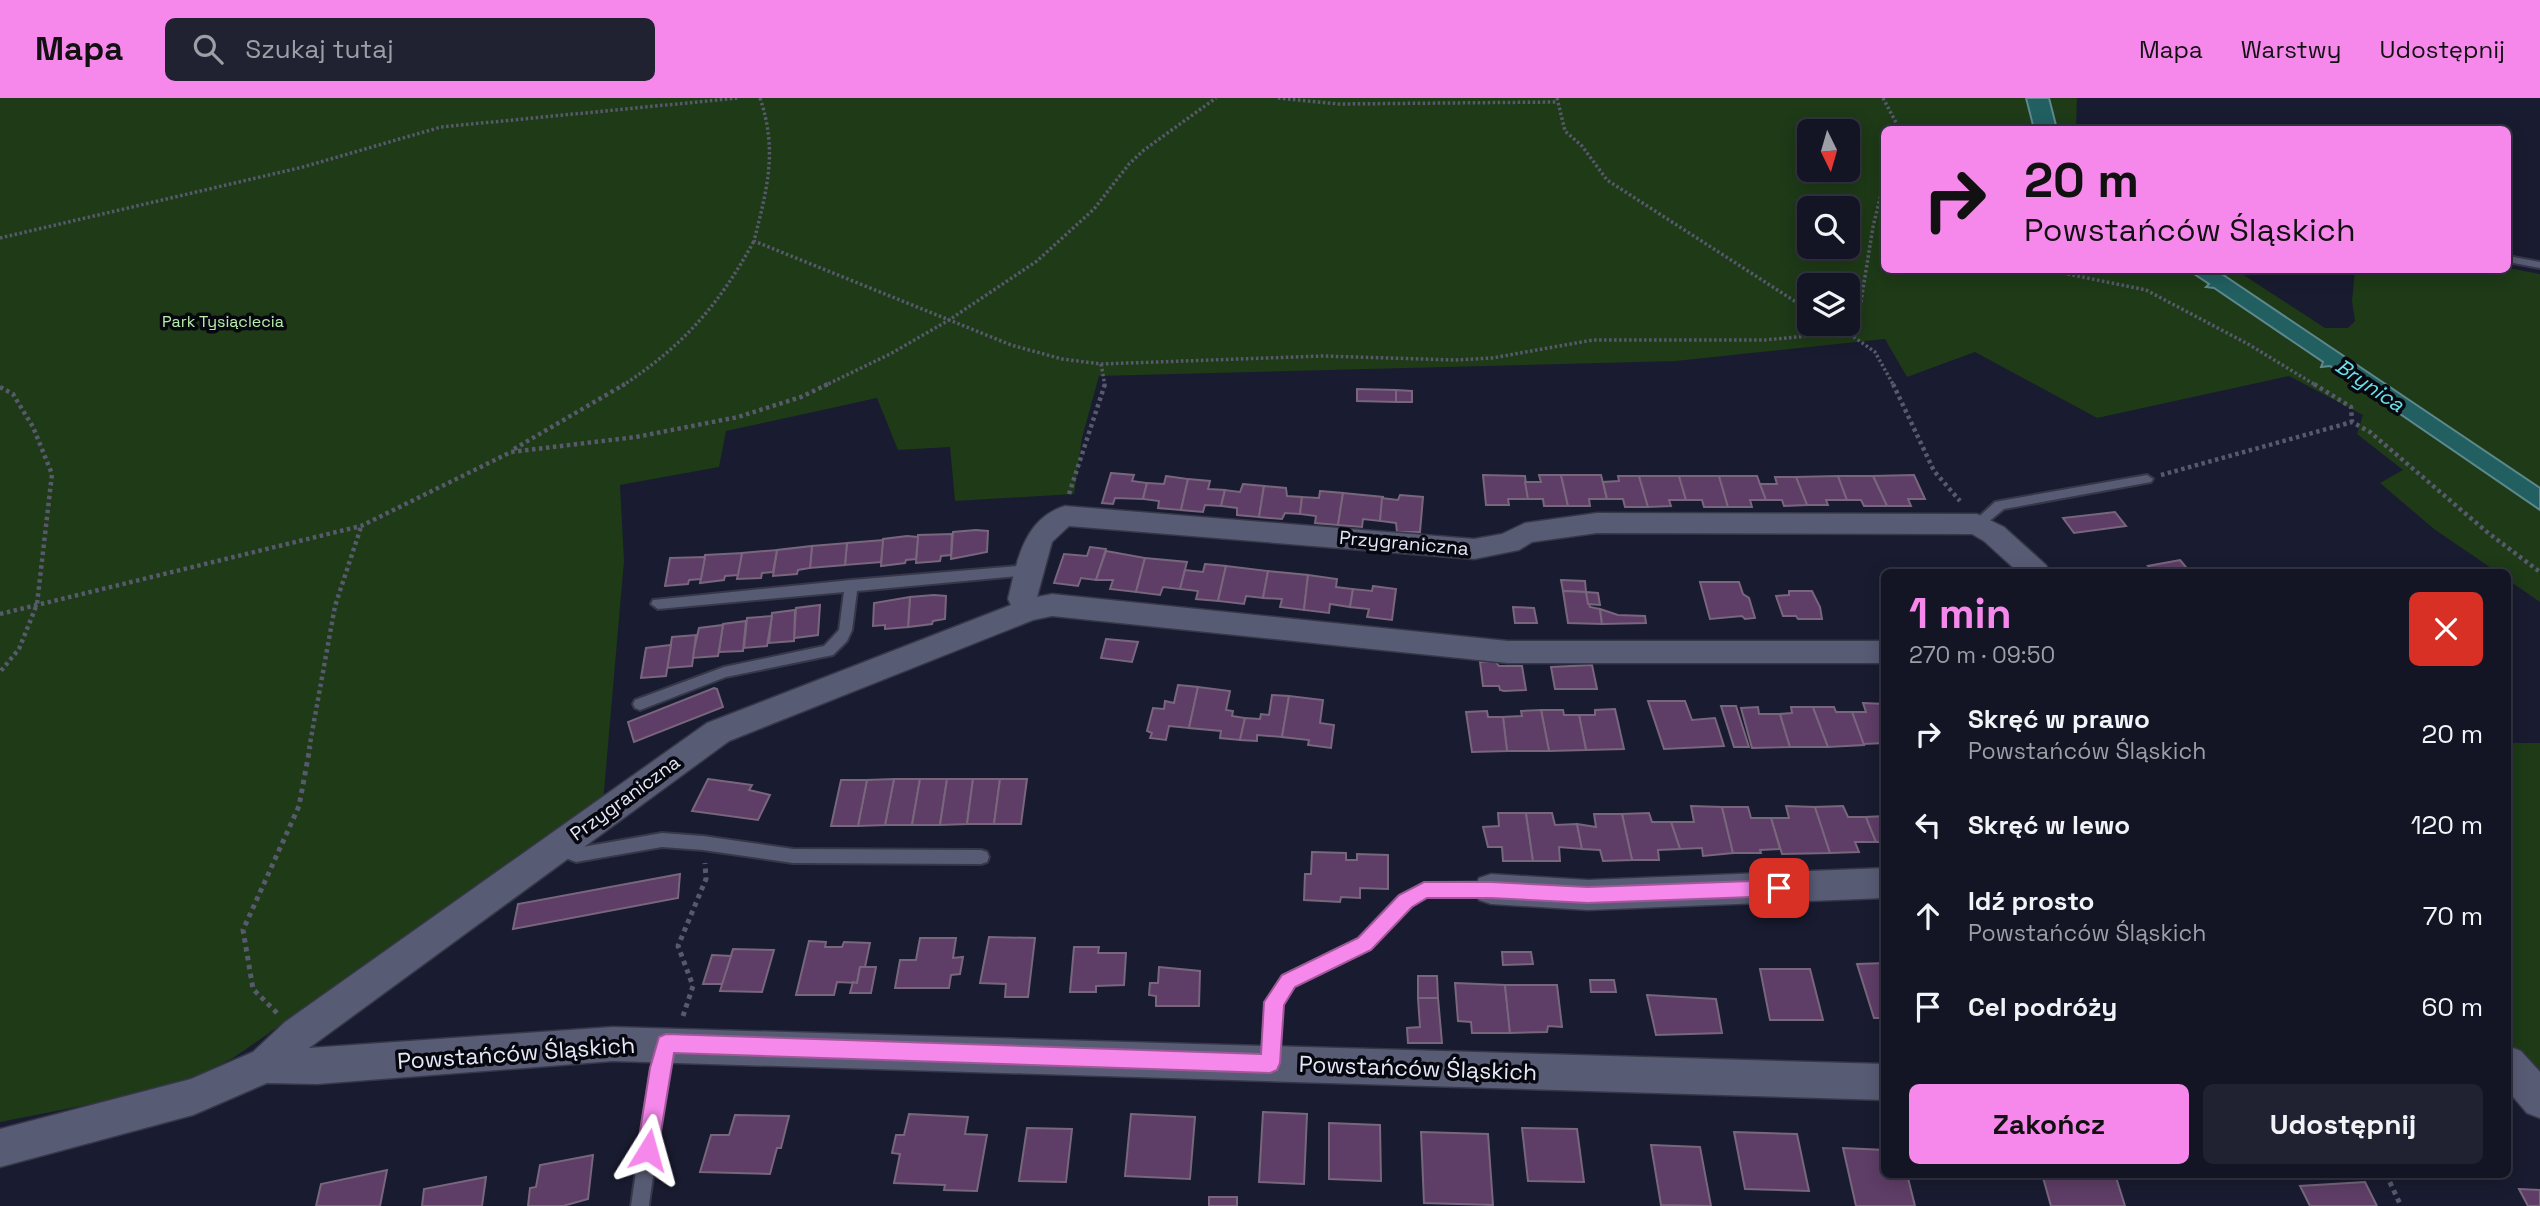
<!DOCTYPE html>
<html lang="pl">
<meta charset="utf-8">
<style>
body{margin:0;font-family:"Space Grotesk",sans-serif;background:#202131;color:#f1f3f6;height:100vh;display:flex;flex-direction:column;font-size:26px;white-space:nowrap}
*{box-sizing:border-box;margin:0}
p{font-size:23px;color:#9d9ea6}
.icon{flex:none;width:38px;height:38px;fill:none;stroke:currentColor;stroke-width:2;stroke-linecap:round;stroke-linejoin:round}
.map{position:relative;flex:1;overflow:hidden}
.side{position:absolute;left:1881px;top:471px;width:630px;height:609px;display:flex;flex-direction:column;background:#131424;border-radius:10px;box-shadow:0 4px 18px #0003,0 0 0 2px #323341}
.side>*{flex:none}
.top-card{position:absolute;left:1881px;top:28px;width:630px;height:147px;border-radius:10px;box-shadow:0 4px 18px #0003,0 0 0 2px #323341;background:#f688ec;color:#111;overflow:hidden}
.needle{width:46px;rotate:175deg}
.buttons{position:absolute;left:1797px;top:21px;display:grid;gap:14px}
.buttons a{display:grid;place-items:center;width:63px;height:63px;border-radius:10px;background:#131424;box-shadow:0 4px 18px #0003,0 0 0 2px #323341;font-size:35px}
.pin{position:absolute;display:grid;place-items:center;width:60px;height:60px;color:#fff;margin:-30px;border-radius:14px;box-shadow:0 4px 10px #0006}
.me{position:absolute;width:77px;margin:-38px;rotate:8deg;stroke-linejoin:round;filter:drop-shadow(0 0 5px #0008)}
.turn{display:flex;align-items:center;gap:24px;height:147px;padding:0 28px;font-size:32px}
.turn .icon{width:91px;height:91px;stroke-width:2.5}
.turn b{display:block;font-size:49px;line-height:60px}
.round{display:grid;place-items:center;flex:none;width:74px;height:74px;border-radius:10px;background:#202131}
.headline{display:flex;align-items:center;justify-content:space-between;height:119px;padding:0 28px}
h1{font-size:42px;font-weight:800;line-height:52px;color:#f688ec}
.action{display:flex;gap:14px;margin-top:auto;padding:14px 28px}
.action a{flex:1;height:80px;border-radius:10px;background:#f688ec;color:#111;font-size:28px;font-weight:800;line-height:80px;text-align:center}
.action a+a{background:#202131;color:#f1f3f6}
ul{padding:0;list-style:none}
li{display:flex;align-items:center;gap:21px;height:91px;padding:0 28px}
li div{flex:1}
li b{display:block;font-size:26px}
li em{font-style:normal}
header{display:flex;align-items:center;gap:42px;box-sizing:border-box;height:98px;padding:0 35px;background:#f688ec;color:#111}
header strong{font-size:33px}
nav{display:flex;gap:38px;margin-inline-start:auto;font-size:24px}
.search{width:490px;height:63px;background:#202131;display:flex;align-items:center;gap:18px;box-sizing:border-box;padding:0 24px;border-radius:10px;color:#9d9ea6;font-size:26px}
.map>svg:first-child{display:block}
.green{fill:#1e3a17;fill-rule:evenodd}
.water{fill:#225f61;stroke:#5d888e;stroke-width:2}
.building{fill:#5e3d66;stroke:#78667d;stroke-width:2}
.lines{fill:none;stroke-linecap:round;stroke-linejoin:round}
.lane-casing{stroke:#363748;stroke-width:4}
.street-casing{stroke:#363748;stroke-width:3}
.path-far2{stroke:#57596c;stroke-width:3.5;stroke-dasharray:2.5 2.5;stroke-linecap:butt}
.path-far1{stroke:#57596c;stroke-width:4.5;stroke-dasharray:3.5 3.5;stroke-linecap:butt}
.path{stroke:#57596c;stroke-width:5;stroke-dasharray:4.5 4.5;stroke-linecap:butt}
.lane{fill:#585b74;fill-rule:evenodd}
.street{fill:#585b74;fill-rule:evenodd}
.route{fill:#f688ec;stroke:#a05899;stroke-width:2}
.labels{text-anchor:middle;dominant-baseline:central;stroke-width:7;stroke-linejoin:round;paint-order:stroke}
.far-park-label{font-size:16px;fill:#b8efaa;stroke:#06070f}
.street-label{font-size:19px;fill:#e6e8f7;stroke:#06070f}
.water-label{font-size:21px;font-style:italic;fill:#69e1e5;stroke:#06070f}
.near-street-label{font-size:23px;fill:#e6e8f7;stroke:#06070f}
</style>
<header>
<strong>Mapa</strong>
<div class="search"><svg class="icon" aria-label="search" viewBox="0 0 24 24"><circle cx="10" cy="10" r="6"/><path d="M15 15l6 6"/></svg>Szukaj tutaj</div>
<nav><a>Mapa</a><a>Warstwy</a><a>Udostępnij</a></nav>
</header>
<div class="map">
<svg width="2540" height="1108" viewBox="0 0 2540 1108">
<rect width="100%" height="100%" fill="#191b30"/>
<!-- green -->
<g class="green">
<path d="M0 0H2026L2034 31 1885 32V172H2188L2210 186V190H2214L2324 264 2321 266 2325 269 2329 268 2540 412V504L2508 482V474H2497L2434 431 2380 385 2403 372 2357 336 2363 317 2289 278 2097 320 1975 254 1907 279 1885 241 1676 263 1099 278 1082 340 1074 396 955 403 950 349 898 352 877 300 726 333 719 369 620 387 624 463 603 705 233 960 173 990 0 1024ZM1810 33H1848V72H1810ZM1810 110H1848V149H1810ZM1810 187H1848V226H1810Z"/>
<path d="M2049 0H2077L2076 31H2057Z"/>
<path d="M2508 170 2540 176V390L2216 172H2236L2325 230H2348L2355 223 2352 203 2355 172Z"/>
<path d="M2508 645H2540V980L2508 944Z"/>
</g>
<!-- water -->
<g class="water">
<path d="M2026 0H2049L2057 31H2034Z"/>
<path d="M2188 172H2216L2540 390V412L2330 268 2321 269 2323 264 2214 190 2206 189 2209 186Z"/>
</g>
<!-- building -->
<g class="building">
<path d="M1357 291 1396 292V304L1357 303Z"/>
<path d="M1396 292 1412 293V304H1396Z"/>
<path d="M1111 375 1134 377 1132 383 1147 385 1143 401 1115 400 1113 406 1102 405Z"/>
<path d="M1483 377 1525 378 1528 401H1508L1509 407H1486Z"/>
<path d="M1539 377H1561L1568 408H1544L1543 401H1528L1525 384H1541Z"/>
<path d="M1561 377H1601L1607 401H1589L1590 408H1568Z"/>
<path d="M1914 377 1925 401H1908L1911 408H1887L1873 378Z"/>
<path d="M1166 378 1188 381 1181 412 1158 410 1159 403 1143 401 1147 385 1164 386Z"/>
<path d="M1618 378H1639L1648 409H1625L1623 401H1607L1603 384 1619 383Z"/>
<path d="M1639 378H1679L1686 402H1669L1671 408 1648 409Z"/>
<path d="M1679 378H1719L1728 409H1704L1702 402H1686Z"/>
<path d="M1719 378H1757L1766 402H1750L1752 409H1728Z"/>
<path d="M1838 378 1847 402H1826L1828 407H1807L1796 379Z"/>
<path d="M1838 378H1873L1887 408H1864L1861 402H1847Z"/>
<path d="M1775 379H1796L1807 407 1784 408 1782 402H1766L1760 386H1777Z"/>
<path d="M1188 381 1210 383 1208 391 1225 392 1221 408 1205 407 1203 414 1181 412Z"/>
<path d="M1243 386 1264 388 1259 419 1237 417V410L1221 408 1225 392 1240 394Z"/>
<path d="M1264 388 1286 390 1287 398 1302 399 1300 416 1285 415 1282 421 1259 419Z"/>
<path d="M1320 393 1343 395 1338 427 1315 425 1316 418 1300 416 1302 399 1319 400Z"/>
<path d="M1343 395 1383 399 1380 423 1363 421 1362 429 1338 427Z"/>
<path d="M1400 397 1423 399 1420 434H1397L1396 425 1380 423 1382 400 1398 402Z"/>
<path d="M2115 414 2126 428 2074 435 2063 420Z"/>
<path d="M976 432 988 433 987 454 951 461 953 434Z"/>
<path d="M952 436 951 457 941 458 940 463 916 465 918 437Z"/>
<path d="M907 438 918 439 916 461 906 462 905 465 881 468 883 441Z"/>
<path d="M883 442 881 464 845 467 847 445Z"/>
<path d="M847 445 845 467 810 470 812 448Z"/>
<path d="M812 448 810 470 798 472 797 476 773 478 777 452Z"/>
<path d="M1090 449 1106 451 1096 482 1081 480 1078 488 1054 485 1064 456 1087 458Z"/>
<path d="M777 452 773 474 762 475 761 480 737 481 742 455Z"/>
<path d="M1106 453 1145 460 1136 494 1110 491 1113 482H1096Z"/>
<path d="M742 455 738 477 725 478 724 482 700 485 705 457Z"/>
<path d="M705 459 701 481 689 482 688 486 665 488 670 460Z"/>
<path d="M1145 460 1187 464 1180 491 1163 489 1160 497 1136 494Z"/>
<path d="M2180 462 2190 474H2154L2148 468Z"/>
<path d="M1205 466 1226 468 1218 503 1196 501 1198 493 1180 491 1185 472 1203 474Z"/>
<path d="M1226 468 1268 473 1263 500 1246 498 1244 506 1218 503Z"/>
<path d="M1268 473 1308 477 1304 512 1280 509 1282 501 1263 500Z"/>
<path d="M1308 477 1337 481 1336 489 1353 491 1350 509 1330 506 1329 515 1304 512Z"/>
<path d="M1561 482 1585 483 1586 494 1563 493Z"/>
<path d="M1700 484H1739L1743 496 1749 500 1755 520 1745 521 1742 518 1710 521Z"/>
<path d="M1373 488 1396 491 1392 522 1367 519 1369 511 1350 509 1353 491 1372 493Z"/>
<path d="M1563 493 1586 494 1590 509 1600 511 1602 526 1568 525Z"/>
<path d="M1789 493H1812L1820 509 1822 521H1798L1796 518H1783L1776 498 1789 497Z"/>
<path d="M1586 494 1598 495 1600 507 1588 506Z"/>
<path d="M934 497 946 498 945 521 933 523 932 526 908 529 910 499Z"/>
<path d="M910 499 908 529 885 531V527L873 528 874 505Z"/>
<path d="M820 507 818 537 794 540 796 510Z"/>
<path d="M1513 509 1534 510 1537 525H1515Z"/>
<path d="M1600 511 1618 517 1645 518 1646 525 1602 526Z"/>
<path d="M795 512 794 543 769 545 772 515Z"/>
<path d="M772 518 767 548 744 550 747 520Z"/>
<path d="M746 523 743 553 719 554 723 526Z"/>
<path d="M723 527 718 558 692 560 699 530Z"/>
<path d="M696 537 692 568 667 570 672 539Z"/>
<path d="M1106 541 1138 544 1132 564 1101 560Z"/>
<path d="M671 547 666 578 641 580 646 550Z"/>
<path d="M1495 563 1499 568H1522L1526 592 1504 593 1500 592 1499 588H1483L1480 564Z"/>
<path d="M1592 567 1597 591H1555L1551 569Z"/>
<path d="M1178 587 1198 589 1189 630 1169 628 1166 642 1150 640 1152 635 1147 633 1153 610 1164 611 1165 603 1174 605Z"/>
<path d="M1198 589 1230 593 1226 612 1233 613 1232 618 1245 620 1240 642 1220 640 1221 633 1189 630Z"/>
<path d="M714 590 717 591 723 609 634 644 628 624Z"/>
<path d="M1272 597 1289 598 1282 639 1257 637V643L1240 642 1245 620 1260 621 1261 616 1269 617Z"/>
<path d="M1289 598 1323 602 1320 625 1334 627 1331 650 1308 647 1309 642 1282 639Z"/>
<path d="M1648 603H1685L1692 622 1715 620 1724 648 1664 651Z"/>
<path d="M1863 605 1885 606V645L1863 646 1852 614H1866Z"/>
<path d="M1721 608H1736L1749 649H1734Z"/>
<path d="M1758 609 1759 616H1780L1790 649 1752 650 1741 610Z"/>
<path d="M1791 609H1813L1828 649H1790L1780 616 1792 615Z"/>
<path d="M1813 609H1834L1836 614H1852L1864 647 1828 649Z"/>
<path d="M1615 611 1624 651 1586 652 1579 617H1595V612Z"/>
<path d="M1541 612H1563L1564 617H1579L1586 652 1549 653Z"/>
<path d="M1541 612 1549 653H1507L1503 619 1522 618 1521 613Z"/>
<path d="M1487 613 1488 619H1503L1507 653 1472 654 1466 614Z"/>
<path d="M708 681 752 687 749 692 770 697 758 722 692 713Z"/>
<path d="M894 681H920L912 727H885Z"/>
<path d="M894 681 885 727 858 728 867 682Z"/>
<path d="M920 681H947L940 727H912Z"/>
<path d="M947 681H973L967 726 940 727Z"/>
<path d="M973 681H1000L994 726H967Z"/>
<path d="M1000 681H1027L1021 726H994Z"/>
<path d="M841 682H867L858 728H831Z"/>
<path d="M1691 708 1722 709 1733 755 1703 758 1702 750 1680 751 1671 724H1694Z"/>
<path d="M1786 708 1815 709 1830 755 1782 756 1771 720H1789Z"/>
<path d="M1843 708 1848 719H1866L1876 744H1855L1859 754 1830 755 1815 709Z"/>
<path d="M1722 709H1748L1751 720H1771L1780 751 1760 752 1761 755H1733Z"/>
<path d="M1498 715H1526L1533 763H1503L1502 749H1488L1483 729 1499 728Z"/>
<path d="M1526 715H1552L1555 727 1577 726 1582 751 1559 749 1560 763H1533Z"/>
<path d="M1649 715 1652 724H1671L1680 751 1658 752 1659 762H1632L1622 716Z"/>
<path d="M1594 716H1622L1632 762 1603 763 1600 752 1582 751 1577 726 1596 729Z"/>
<path d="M1885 718V744H1876L1866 719Z"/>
<path d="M1312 754 1346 755V762H1357V756L1388 757V791L1360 790V800L1341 799 1340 804 1304 802 1305 776H1311Z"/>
<path d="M680 776 678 800 513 831 518 806Z"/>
<path d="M989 839 1035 840 1028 899H1005L1006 886 980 885Z"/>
<path d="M920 840H956L953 860 963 859 960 876 951 877 949 890H895L900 862H916Z"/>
<path d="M809 843 826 844 825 849H842L844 844 870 845 865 869H860L857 885 837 884 834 897H796Z"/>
<path d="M1074 849H1099L1098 855H1126L1124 887 1096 888V894H1070Z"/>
<path d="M733 851 774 852 762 894 720 893Z"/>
<path d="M1502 854H1531L1533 866 1503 867Z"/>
<path d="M712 857 731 858 722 886H703Z"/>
<path d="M1885 865V920H1874L1857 866Z"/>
<path d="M860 869H876L871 895H850L853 884 857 885Z"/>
<path d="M1159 869 1200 873 1199 908H1156V898L1149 897 1150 885H1158Z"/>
<path d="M1760 871H1810L1823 922H1770Z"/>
<path d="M1418 878H1437L1438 900H1418Z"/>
<path d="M1590 882H1614L1616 894H1591Z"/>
<path d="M1455 885 1505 887 1510 935H1472L1471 924 1458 923Z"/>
<path d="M1505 887H1557L1562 929 1548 928 1547 934 1510 935Z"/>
<path d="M1647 897 1716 901 1722 935 1656 937Z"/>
<path d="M1418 900H1438L1442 945H1408L1407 930 1420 929Z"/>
<path d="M1263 1014 1307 1016 1304 1086 1259 1084Z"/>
<path d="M909 1016 968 1019 965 1036 987 1037 977 1093 944 1092 945 1087 894 1085 900 1056 892 1055 896 1037H904Z"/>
<path d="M1131 1016 1195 1019 1190 1081 1125 1078Z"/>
<path d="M735 1017 789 1018 781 1050H777L770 1076 700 1074 711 1037H729Z"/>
<path d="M1329 1025 1380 1027 1381 1083 1329 1081Z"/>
<path d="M1027 1030 1072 1031 1066 1084 1019 1083Z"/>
<path d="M1522 1030 1577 1031 1584 1084 1528 1083Z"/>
<path d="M1421 1034 1488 1036 1493 1107 1424 1105Z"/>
<path d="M1734 1034 1797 1036 1809 1093 1745 1091Z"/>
<path d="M1651 1047 1700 1049 1711 1108 1661 1107Z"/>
<path d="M1843 1050 1885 1052V1076H1907L1915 1108H1856Z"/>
<path d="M593 1057 588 1101 563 1108H528L530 1090 536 1089 540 1067Z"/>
<path d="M387 1072 380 1108H316L321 1086Z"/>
<path d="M2042 1076H2115L2125 1108H2051Z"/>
<path d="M486 1079 482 1108H422L424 1091Z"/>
<path d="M2365 1084 2377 1108H2310L2300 1088Z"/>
<path d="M2519 1091 2540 1092V1108H2528Z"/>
<rect x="1209" y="1099" width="28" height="9"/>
</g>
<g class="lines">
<defs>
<g id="lane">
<path d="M2508 158 2540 164V170L2508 164Z"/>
<path d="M2147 377 2153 381 2151 384 2004 411 1982 429 1977 431 1971 426 1995 404 2000 403Z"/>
<path d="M1030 467 1037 472 1030 477 857 493 852 532 847 543 833 557 726 579 640 612 635 610 633 606 635 602 724 569 824 548 839 532 844 494 658 511 651 506 653 502 851 482Z"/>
<path d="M662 735 703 738 793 751 981 752 987 754 989 759 987 764 981 766 793 765 703 752 662 749 576 764 553 755 551 750 553 745 559 743 577 750Z"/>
<path d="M1491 784 1497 786 1499 791 1497 796 1491 798 1427 799 1411 808 1370 851 1294 888 1282 906 1279 966 1276 972 1270 974 1264 972 1261 966 1266 904 1282 878 1358 841 1399 798 1425 785Z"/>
<path d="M666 941 672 943 675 949 669 970 649 1106V1108H631L651 970 660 943Z"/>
</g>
<g id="street">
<path d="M1065 408 1474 441 1502 436 1525 425 1597 415 1977 416 2004 429 2046 467 2050 474H2018L1984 443 1972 436 1597 435 1532 444 1519 452 1474 461 1069 428 1052 444 1037 499 1052 496 1508 543H1885V565H1508L1052 518 1033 522 729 643 309 950 613 929 1885 966V1002L613 963 317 986 267 985 193 1017 0 1069V1031L191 981 253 954 285 924 707 625 1011 507 1008 501C1017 464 1023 421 1065 408Z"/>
<path d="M1885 770V800L1588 812 1491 806 1479 802 1474 791 1479 780 1491 776 1588 782Z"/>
<path d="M2508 948 2521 953 2540 974V1020L2527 1015 2508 993Z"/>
</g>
</defs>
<!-- lane casing -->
<use href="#lane" class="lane-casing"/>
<!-- street casing -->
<use href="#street" class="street-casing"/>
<!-- path-far2 -->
<g class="path-far2">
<path d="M760 0C778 53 767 91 754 143L1011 247 1062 261 1101 266 1322 258 1455 262 1492 260 1593 242H1765L1847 234 1831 226"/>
<path d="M1278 0 1339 6 1557 4"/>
<path d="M1557 0 1565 33 1582 48 1607 82 1810 213"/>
<path d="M1883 0 1900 32"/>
<path d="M1885 79 1873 129 1858 222 1847 234 1875 254 1894 288"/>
<path d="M0 140 303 69 441 29 738 0"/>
<path d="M2048 172 2146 192 2248 246 2317 288"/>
<path d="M1101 266 1105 288"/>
<path d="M622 288C683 248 719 207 754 143"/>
<path d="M824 288 890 256 949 222 1037 163 1094 111 1129 66 1144 52 1216 0"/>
</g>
<!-- path-far1 -->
<g class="path-far1">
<path d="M1893 286 1934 373 1960 403"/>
<path d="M2314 286 2351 309 2352 324"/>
<path d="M0 289 13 296 33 329 52 376 37 506 19 551 0 574"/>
<path d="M514 351 625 286"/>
<path d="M2161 377 2352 324 2370 334 2487 434 2540 474"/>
<path d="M1069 396 1105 286"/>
<path d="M0 516 361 428 511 354 636 339 738 319 801 299 828 286"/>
<path d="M309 651 335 508 361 429"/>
</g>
<!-- path -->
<g class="path">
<path d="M277 915 253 891 243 832 299 708 310 649"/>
<path d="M683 918 693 888 678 848 706 781 705 765"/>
<path d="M2386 1076 2401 1108"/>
</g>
<!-- lane -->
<use href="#lane" class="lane"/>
<!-- street -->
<use href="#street" class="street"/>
</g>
<!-- route -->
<path class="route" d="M1779 782 1785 785 1788 790 1785 796 1779 798 1588 805 1491 800H1427L1412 809 1371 852 1295 889 1284 907 1280 965 1277 972 1270 975 674 955 658 1052 655 1059 648 1062 640 1059 637 1052 650 970 659 939 666 936 1261 956 1264 904 1282 877 1358 840 1399 797 1424 784H1491L1588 789Z"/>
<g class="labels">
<!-- far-park labels -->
<g class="far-park-label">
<text x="223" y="223">Park Tysiąclecia</text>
</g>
<!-- street labels -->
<g class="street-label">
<text transform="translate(1404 445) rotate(5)">Przygraniczna</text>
<text transform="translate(625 700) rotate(-36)">Przygraniczna</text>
</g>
<!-- water labels -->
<g class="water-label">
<text transform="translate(2370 287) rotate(34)">Brynica</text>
</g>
<!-- near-street labels -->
<g class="near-street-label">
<text transform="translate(516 955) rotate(-4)">Powstańców Śląskich</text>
<text transform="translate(1418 970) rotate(2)">Powstańców Śląskich</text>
</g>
</g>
</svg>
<div class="buttons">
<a><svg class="needle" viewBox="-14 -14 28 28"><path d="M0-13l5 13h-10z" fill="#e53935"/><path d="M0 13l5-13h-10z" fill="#9d9ea6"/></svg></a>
<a><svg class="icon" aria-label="search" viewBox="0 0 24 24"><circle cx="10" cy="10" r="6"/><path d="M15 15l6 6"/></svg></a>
<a><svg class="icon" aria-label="layers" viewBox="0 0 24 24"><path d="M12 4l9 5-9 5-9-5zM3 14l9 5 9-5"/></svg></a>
</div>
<div class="pin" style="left:1779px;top:790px;background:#d93025"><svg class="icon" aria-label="arrive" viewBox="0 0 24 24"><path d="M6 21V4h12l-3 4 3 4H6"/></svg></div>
<svg class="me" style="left:648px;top:1052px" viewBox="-20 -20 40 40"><path d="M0-17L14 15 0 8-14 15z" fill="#f688ec" stroke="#fff" stroke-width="4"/></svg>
<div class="top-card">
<div class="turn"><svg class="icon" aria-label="right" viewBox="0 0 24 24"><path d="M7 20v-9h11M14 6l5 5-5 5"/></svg><div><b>20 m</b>Powstańców Śląskich</div></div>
</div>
<section class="side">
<div class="headline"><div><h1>1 min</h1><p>270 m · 09:50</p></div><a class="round" style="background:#d93025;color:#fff"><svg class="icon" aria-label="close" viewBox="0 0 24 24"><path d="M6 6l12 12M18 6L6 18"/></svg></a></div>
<ul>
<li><svg class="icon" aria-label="right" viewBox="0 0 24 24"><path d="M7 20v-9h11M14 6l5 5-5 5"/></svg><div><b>Skręć w prawo</b><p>Powstańców Śląskich</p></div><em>20 m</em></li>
<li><svg class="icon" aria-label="left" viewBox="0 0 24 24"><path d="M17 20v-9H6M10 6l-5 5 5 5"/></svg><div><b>Skręć w lewo</b></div><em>120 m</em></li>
<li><svg class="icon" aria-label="ahead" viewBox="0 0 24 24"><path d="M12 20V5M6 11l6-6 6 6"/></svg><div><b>Idź prosto</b><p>Powstańców Śląskich</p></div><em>70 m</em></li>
<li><svg class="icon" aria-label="arrive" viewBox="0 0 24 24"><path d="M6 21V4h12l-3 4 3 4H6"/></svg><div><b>Cel podróży</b></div><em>60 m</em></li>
</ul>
<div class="action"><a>Zakończ</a><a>Udostępnij</a></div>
</section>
</div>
